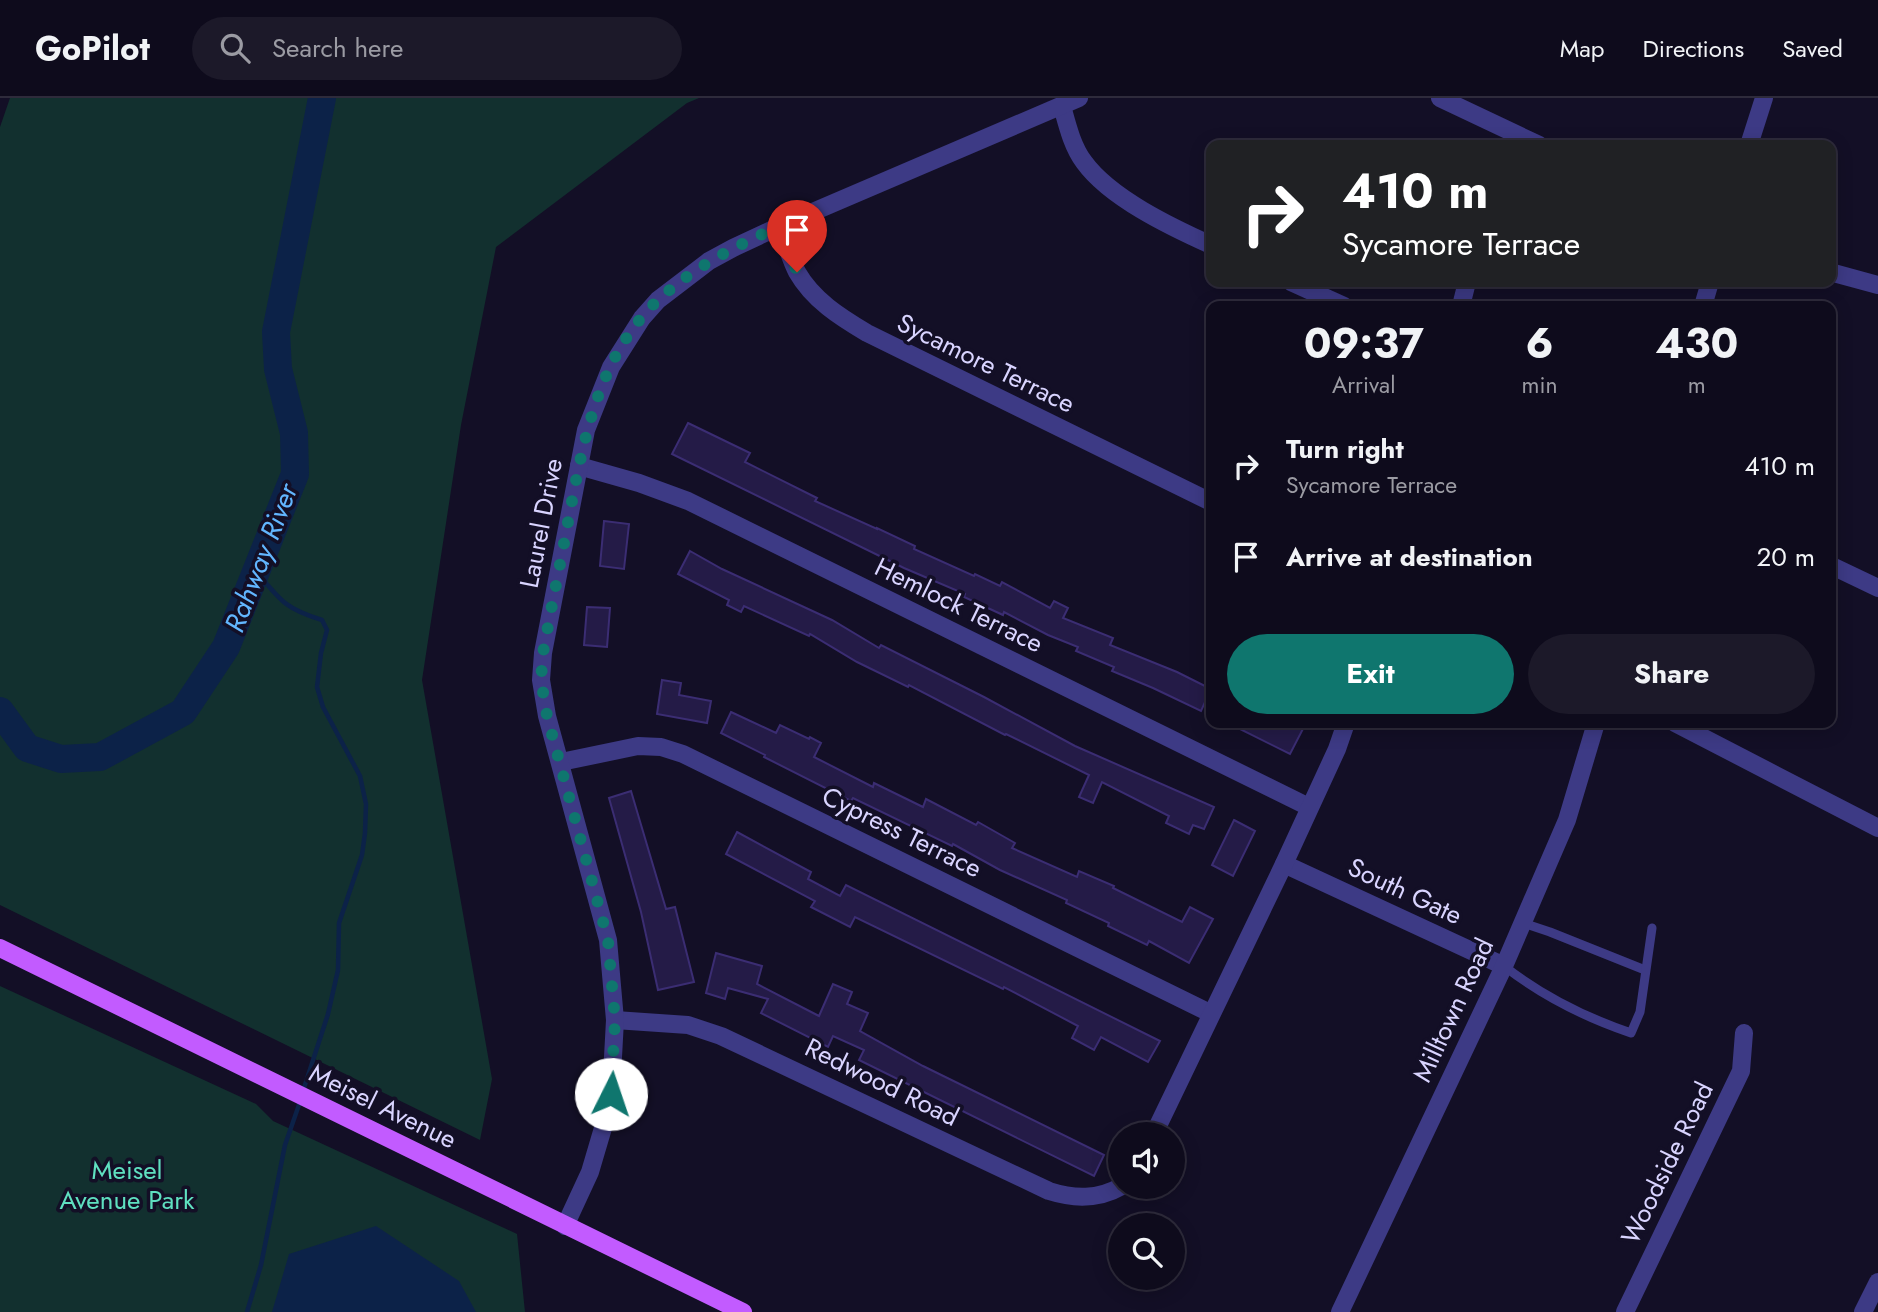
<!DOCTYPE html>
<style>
body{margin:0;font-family:Jost,sans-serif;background:#1c1929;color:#f1f3f6;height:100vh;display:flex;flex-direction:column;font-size:26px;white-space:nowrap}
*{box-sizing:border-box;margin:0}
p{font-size:23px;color:#9b9ba3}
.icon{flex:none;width:38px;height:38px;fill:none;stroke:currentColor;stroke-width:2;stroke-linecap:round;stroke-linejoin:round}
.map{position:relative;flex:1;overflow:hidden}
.drawer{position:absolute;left:1206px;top:203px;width:630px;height:427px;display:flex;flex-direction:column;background:#0e0b1c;border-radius:14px;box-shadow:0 4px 18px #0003,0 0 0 2px #2e2b3b}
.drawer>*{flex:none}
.top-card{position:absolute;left:1206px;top:42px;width:630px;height:147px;border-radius:14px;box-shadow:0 4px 18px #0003,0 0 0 2px #2e2b3b;background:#202124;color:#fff;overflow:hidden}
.controls{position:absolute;left:1108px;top:1024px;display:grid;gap:14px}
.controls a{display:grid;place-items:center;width:77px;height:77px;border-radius:50%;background:#0e0b1c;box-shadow:0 4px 18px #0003,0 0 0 2px #2e2b3b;font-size:35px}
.pin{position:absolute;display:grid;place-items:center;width:60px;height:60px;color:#fff;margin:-72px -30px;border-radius:50% 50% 50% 0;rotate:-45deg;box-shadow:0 0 7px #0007}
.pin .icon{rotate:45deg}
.me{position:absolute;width:77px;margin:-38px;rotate:4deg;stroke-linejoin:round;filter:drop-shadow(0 0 5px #0008)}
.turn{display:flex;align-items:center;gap:24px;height:147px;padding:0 21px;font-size:32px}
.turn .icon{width:91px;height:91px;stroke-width:2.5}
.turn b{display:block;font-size:49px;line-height:60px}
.eta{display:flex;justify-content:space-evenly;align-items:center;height:119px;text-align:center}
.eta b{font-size:42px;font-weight:700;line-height:49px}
.cta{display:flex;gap:14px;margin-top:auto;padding:14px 21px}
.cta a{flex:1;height:80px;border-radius:42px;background:#0f766e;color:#fff;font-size:28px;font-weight:700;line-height:80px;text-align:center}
.cta a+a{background:#1c1929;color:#f1f3f6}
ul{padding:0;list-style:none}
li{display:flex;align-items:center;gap:21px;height:91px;padding:0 21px}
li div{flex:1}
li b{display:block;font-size:26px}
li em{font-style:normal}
header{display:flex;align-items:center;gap:42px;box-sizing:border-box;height:98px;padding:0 35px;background:#0e0b1c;border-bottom:2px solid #2e2b3b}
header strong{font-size:33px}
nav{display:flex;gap:38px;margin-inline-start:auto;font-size:24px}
.search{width:490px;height:63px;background:#1c1929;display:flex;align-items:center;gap:18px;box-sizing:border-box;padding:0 24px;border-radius:38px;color:#9b9ba3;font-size:26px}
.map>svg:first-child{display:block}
.green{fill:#12302f}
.water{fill:#0c2248}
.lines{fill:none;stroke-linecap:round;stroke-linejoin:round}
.stream{stroke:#0c2248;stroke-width:4.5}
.river{stroke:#0c2248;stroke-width:28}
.building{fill:#241b47;stroke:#3b2d73;stroke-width:2}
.lane{stroke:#3d3a85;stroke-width:9}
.street{stroke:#3d3a85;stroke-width:18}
.primary{stroke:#c25bff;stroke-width:18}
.route{stroke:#0f766e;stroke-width:12;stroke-dasharray:0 21.6}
.labels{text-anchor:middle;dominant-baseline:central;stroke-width:7;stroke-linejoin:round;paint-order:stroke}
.street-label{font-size:26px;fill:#d9d4ff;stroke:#130f26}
.park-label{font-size:26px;fill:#5fe0c0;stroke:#130f26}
.water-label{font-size:28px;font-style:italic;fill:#62b6ff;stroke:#130f26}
</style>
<header>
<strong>GoPilot</strong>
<div class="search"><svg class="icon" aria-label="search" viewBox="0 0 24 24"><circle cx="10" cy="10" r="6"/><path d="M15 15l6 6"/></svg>Search here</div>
<nav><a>Map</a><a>Directions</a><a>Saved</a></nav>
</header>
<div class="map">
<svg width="1878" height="1214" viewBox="0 0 1878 1214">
<rect width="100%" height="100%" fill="#130f26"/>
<!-- green -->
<g class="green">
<path d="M10 0H699L687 5 496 149 461 327 422 582 492 981 480 1042 0 807V29Z"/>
<path d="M0 888 256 1006 273 1023 517 1136 525 1214H0Z"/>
</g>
<!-- water -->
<path class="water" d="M376 1128 459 1183 476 1214H272L289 1156Z"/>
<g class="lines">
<!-- stream -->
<g class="stream">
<path d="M256 473C280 502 285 511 322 522L327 532 321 555 317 589 323 609 360 678 366 706 365 735 362 757 339 825 338 872 328 916 303 993"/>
<path d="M247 1214 261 1167 285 1047 301 1001"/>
</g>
<!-- river -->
<path class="river" d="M0 613 27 650 61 661 100 659 183 614 226 549 295 376 294 335 278 271 276 234 322 0"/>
</g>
<!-- building -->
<g class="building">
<path d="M688 325 750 355 745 364 817 400 815 403 877 431V430L915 448 914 451 974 478 975 476 1000 488 1002 484 1050 510 1054 503 1068 510 1063 520 1113 540 1110 547 1177 574 1211 591 1201 613 1153 590 1112 573 1114 569 1076 553 1078 549 1048 537 1004 514 1003 517 964 499 965 496 904 470 672 356Z"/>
<path d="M604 423 629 426 624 471 600 468Z"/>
<path d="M690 453 722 471 832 522 879 550 881 547 984 599 1075 648 1214 709 1204 731 1193 727 1189 736 1166 725 1169 718 1102 684 1093 705 1079 699 1089 677 1006 636 1005 637 909 587 908 589 857 564 810 536 809 538 744 508 741 514 727 507 729 502 678 476Z"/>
<path d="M587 509 610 510 607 549 584 547Z"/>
<path d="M662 582 681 585 679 597 711 603 707 625 657 616Z"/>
<path d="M731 614 776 635 780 627 809 641 810 639 821 645 814 659 873 689 874 685 923 709 926 701 976 727 978 724 1015 745 1012 750 1077 779 1079 773 1114 788 1113 790 1182 824 1190 809 1213 821 1189 865 1149 843 1147 847 1108 828 1109 825 1066 805 1067 802 1000 772 953 746 952 748 853 700 851 703 764 659 765 657 721 635Z"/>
<path d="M1228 625H1306L1290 656Z"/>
<path d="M631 693 666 811 675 809 694 884 658 892 641 814 609 700Z"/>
<path d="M1234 722 1255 733 1233 778 1212 767Z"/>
<path d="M737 734 811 774 808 781 840 798 846 787 1160 943 1148 964 1101 939 1094 952 1072 940 1078 928 1004 889 1003 891 855 819 850 829 811 809 815 803 726 756Z"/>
<path d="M716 855 762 868 757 886 819 918 833 886 852 894 847 906 868 915 860 933 923 968 1104 1057 1094 1078 859 962 864 952 833 938 828 949 761 915 768 901 728 890 725 901 706 895Z"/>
</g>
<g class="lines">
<!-- lane -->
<g class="lane">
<path d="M1523 825 1550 834 1645 872"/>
<path d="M1504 868C1541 897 1587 920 1631 935L1640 914 1652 830"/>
</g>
<!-- street -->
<g class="street">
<path d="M1440 0 1539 47"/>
<path d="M1062 8C1067 26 1072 48 1084 64 1110 100 1171 129 1211 147"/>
<path d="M1749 47 1764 0"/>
<path d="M780 128C785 143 790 160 797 174 813 202 840 219 867 235L1211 404"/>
<path d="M1830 174 1878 187"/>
<path d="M1291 184 1344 208"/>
<path d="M1461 208 1467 184"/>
<path d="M1703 208 1710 184"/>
<path d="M579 368 639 385 688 403 1309 709"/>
<path d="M1830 467 1878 490"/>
<path d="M1675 625 1878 730"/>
<path d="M561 664 638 648 661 649 683 656 1210 915"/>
<path d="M1284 766 1504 868"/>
<path d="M615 922 688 927 721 938 1049 1093C1074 1101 1098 1102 1122 1088"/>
<path d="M1154 1036 1284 766 1337 651 1346 625"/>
<path d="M565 1128 590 1074 603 1030 611 996 615 922 608 842 547 618 541 582 543 555 586 332 611 269 642 220 658 202 709 163 733 150 780 128 1079 0"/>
<path d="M1340 1214 1504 868 1567 722 1596 625"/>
<path d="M1625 1214 1741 973 1744 935"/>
<path d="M1863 1214 1878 1184"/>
</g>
<!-- primary -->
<path class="primary" d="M0 850 743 1214"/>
</g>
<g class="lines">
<!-- route -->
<path class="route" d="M611 996 615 922 608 842 547 618 541 582 543 555C551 511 560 468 568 424 583 346 597 259 658 202 694 169 736 148 780 128L797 174"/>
</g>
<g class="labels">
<!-- street labels -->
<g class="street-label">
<text transform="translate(986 265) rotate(26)">Sycamore Terrace</text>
<text transform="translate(541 425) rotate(-79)">Laurel Drive</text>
<text transform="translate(959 507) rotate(26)">Hemlock Terrace</text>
<text transform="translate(902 734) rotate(26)">Cypress Terrace</text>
<text transform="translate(1405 793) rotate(25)">South Gate</text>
<text transform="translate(1453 912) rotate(-65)">Milltown Road</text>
<text transform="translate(882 984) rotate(26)">Redwood Road</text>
<text transform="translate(383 1008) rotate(26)">Meisel Avenue</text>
<text transform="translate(1667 1065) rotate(-64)">Woodside Road</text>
</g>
<!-- park labels -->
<g class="park-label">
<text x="127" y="1072">Meisel<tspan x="127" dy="30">Avenue Park</tspan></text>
</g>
<!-- water labels -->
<g class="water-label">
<text transform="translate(261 460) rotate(-69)">Rahway River</text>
</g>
</g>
</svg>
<div class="controls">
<a><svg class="icon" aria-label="sound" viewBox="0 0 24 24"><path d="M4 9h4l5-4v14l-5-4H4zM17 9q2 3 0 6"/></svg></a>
<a><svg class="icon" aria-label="search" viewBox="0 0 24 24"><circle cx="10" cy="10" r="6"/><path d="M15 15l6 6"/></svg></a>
</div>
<div class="pin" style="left:797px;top:174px;background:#d93025"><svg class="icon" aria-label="arrive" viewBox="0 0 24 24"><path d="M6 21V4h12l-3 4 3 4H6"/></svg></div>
<svg class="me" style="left:611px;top:996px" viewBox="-20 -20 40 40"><circle r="19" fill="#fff"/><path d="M0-13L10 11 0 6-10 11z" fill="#0f766e"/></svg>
<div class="top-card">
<div class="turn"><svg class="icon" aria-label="right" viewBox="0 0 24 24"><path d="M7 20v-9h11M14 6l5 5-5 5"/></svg><div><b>410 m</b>Sycamore Terrace</div></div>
</div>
<section class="drawer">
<div class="eta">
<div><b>09:37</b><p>Arrival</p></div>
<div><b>6</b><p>min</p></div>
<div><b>430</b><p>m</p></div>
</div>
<ul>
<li><svg class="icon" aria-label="right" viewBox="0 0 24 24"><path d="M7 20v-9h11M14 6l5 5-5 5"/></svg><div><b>Turn right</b><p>Sycamore Terrace</p></div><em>410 m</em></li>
<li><svg class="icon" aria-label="arrive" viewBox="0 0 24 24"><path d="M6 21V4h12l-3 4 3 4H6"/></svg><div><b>Arrive at destination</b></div><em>20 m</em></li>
</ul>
<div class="cta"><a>Exit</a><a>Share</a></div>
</section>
</div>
